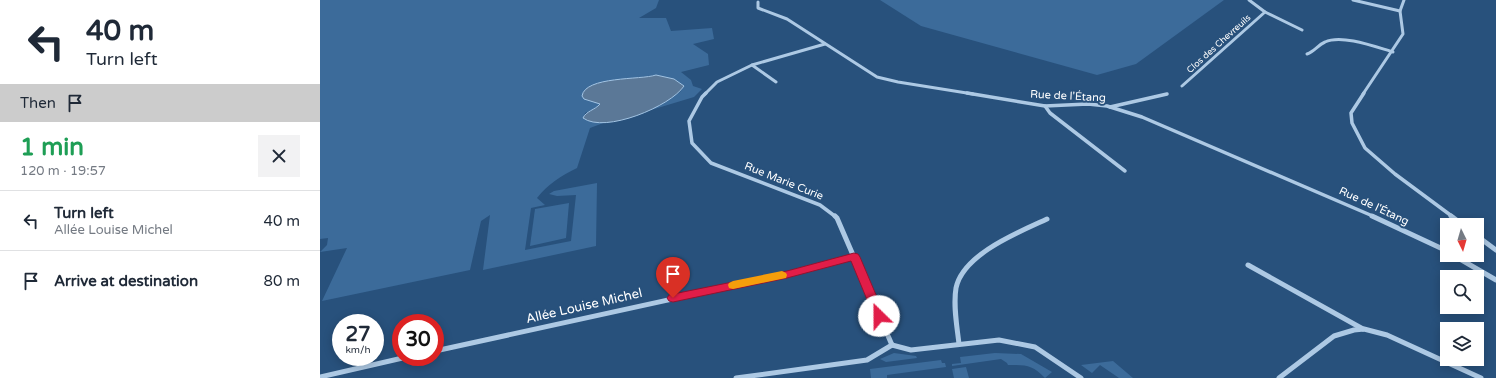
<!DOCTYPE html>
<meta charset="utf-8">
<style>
body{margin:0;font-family:"Varela Round",sans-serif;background:#f2f2f3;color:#1f2937;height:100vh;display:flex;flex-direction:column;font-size:15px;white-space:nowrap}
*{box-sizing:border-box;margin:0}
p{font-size:13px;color:#747a83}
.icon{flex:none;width:22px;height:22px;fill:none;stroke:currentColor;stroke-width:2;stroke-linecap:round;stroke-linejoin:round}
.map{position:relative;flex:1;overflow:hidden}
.details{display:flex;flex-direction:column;background:#fff;width:320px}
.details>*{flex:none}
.top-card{background:#fff;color:#1f2937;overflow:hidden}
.needle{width:26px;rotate:175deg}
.tools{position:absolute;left:1120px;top:218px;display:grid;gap:8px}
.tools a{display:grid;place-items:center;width:44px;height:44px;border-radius:0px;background:#fff;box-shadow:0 2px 10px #0003;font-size:20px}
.speed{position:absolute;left:12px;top:314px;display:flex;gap:8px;font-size:20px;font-weight:700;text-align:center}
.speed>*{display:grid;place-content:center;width:52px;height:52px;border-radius:50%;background:#fff;box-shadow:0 2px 10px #0003;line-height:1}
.speed small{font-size:10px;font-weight:400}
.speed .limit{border:6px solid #d22;background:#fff;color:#111}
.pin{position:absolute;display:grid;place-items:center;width:34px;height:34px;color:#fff;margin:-41px -17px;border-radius:50% 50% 50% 0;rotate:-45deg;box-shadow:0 0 4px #0007}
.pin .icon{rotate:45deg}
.me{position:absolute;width:44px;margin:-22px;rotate:337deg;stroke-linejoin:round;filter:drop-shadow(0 0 3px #0008)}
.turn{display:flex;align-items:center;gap:14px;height:84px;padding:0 20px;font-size:18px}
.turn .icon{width:52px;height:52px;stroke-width:2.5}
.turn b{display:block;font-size:28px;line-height:34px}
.then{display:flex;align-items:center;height:38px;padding:0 20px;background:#0003;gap:8px;font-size:15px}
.round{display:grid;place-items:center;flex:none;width:42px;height:42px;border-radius:0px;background:#f2f2f3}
.overview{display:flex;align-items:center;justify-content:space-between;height:68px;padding:0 20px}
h1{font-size:24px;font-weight:700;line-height:30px;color:#1e9e55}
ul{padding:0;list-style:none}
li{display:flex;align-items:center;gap:12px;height:60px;padding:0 20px;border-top:1px solid #e0e1e3}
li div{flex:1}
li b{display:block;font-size:15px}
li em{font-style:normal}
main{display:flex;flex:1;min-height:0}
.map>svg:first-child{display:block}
.green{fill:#3c6b9a}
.water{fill:#5b7897;stroke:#a2c4e4}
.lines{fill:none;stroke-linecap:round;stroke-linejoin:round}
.street-far2{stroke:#adc9e4;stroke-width:3}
.street-far1{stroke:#adc9e4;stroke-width:3.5}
.street{stroke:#adc9e4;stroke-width:5}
.route{fill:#e11d48;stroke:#92132f}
.slow{fill:#f59e0b}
.labels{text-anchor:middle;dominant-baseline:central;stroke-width:4;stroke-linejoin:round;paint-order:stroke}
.far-street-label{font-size:9px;fill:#fff;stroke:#28517c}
.street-label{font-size:11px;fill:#fff;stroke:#28517c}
.near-street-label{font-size:13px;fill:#fff;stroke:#28517c}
</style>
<main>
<section class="details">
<div class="top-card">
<div class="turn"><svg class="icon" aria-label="left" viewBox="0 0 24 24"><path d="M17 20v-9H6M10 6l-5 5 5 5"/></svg><div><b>40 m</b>Turn left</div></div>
<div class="then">Then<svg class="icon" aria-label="arrive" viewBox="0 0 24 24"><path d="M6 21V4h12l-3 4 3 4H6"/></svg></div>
</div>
<div class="overview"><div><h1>1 min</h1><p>120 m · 19:57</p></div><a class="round"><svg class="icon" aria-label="close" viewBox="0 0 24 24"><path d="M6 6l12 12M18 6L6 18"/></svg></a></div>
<ul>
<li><svg class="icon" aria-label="left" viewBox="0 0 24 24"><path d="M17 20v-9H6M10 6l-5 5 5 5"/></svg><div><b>Turn left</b><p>Allée Louise Michel</p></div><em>40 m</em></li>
<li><svg class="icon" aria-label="arrive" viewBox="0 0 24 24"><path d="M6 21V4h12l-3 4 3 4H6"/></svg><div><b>Arrive at destination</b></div><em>80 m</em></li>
</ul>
</section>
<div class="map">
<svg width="1176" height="378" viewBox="0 0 1176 378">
<rect width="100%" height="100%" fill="#28517c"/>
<!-- green -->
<g class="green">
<path d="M0 0H339L336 8 319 18H346L351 31 392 28 394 39 373 44 388 54 389 65 361 72 371 80 373 86 382 89 374 97 331 110 360 92 364 86 354 79 336 75 289 81 270 86 277 102 280 104 274 109 265 113 264 119 276 122H286L270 128 257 168C241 176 228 184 217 198L225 205 211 208 205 250 251 241 256 195 237 196 229 194 234 191 277 183 276 246 163 270 170 215 161 221 150 270 2 301 27 248 0 252 7 245 8 238 0 239Z"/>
<path d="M560 0H904L816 64 777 75 601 26Z"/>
<path d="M249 203 246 238 210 246 215 209Z"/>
<path d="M574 353 596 356 597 358 566 362 560 359Z"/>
<path d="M675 353 701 354 732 372 725 378C712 365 707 365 688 365L687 363 681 359 632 366V364L641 363 640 357Z"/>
<path d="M621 360 622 363H625L626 367 567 375V378H551L550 369Z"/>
<path d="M793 361 813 378H799L780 365 772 373 761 365Z"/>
<path d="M646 367 649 378H634L632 369Z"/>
</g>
<!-- water -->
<path class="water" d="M336 75 354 79 364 86C351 106 285 134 263 118 266 111 275 110 280 104L264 99 262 96C265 76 321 80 336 75Z"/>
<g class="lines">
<!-- street-far2 -->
<g class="street-far2">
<path d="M1033 0 1080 11"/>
<path d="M438 2V8L467 19 557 77 578 82 653 94"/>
<path d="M945 12 982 30"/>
<path d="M987 54C995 51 998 45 1005 42 1022 34 1056 47 1073 52"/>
<path d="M432 65 456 82"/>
<path d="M862 86 945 12 929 0"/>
<path d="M385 94 397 82 432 65 505 44"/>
<path d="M1043 94 1083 34 1080 11 1084 0"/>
</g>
<!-- street-far1 -->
<g class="street-far1">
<path d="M386 93 382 97 369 121 372 143 391 163 500 205 516 217"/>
<path d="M647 93 725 106 768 104 787 106 822 117 1055 217"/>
<path d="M1044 93 1031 113 1032 123 1045 148 1075 174 1133 217"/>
<path d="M725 106 730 113 805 171"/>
<path d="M790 107 847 94"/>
</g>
<!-- street -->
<g class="street">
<path d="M515 216 517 218 572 345"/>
<path d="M1052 216 1127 251"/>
<path d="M1131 216 1143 225"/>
<path d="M1157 236 1176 250"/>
<path d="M1133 255 1176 280"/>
<path d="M928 265 1043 329"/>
<path d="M639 344C637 326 633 306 636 288 643 254 699 232 727 219"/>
<path d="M572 345 591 350 679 340 715 347 761 378"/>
<path d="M115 351 467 274 534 257"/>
<path d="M0 377 87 357"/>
<path d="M416 378 547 360 572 345"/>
<path d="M959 378 1014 336 1034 330 1044 329 1067 335 1161 378"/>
</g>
</g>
<!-- route -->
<path class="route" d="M534 253 538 254 540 257 565 316 563 319 559 320 555 319 531 261 467 278 353 302 349 301 347 298 349 295 353 294 467 271Z"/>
<!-- slow -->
<path class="slow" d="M462 271 466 273 467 275 466 278 413 289 409 288 408 285 409 283 413 281Z"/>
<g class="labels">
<!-- far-street labels -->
<g class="far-street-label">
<text transform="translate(899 44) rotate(-42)">Clos des Chevreuils</text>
</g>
<!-- street labels -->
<g class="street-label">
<text transform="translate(748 96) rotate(3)">Rue de l'Étang</text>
<text transform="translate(464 181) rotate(22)">Rue Marie Curie</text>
<text transform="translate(1054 206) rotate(25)">Rue de l'Étang</text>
</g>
<!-- near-street labels -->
<g class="near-street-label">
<text transform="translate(264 306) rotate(-13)">Allée Louise Michel</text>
</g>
</g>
</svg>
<div class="tools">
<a><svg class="needle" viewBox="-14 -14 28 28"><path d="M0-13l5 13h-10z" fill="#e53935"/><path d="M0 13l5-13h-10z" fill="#747a83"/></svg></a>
<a><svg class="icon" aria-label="search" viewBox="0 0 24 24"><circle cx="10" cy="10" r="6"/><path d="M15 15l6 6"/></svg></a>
<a><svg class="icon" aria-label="layers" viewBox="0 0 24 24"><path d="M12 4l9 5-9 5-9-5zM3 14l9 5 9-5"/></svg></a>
</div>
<div class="speed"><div>27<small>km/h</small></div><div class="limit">30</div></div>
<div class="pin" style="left:353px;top:298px;background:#d93025"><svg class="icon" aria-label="arrive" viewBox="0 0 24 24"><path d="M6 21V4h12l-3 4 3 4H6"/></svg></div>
<svg class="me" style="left:559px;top:316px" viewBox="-20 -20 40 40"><circle r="19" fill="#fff"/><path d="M0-13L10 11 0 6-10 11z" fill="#e11d48"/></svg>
</div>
</main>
